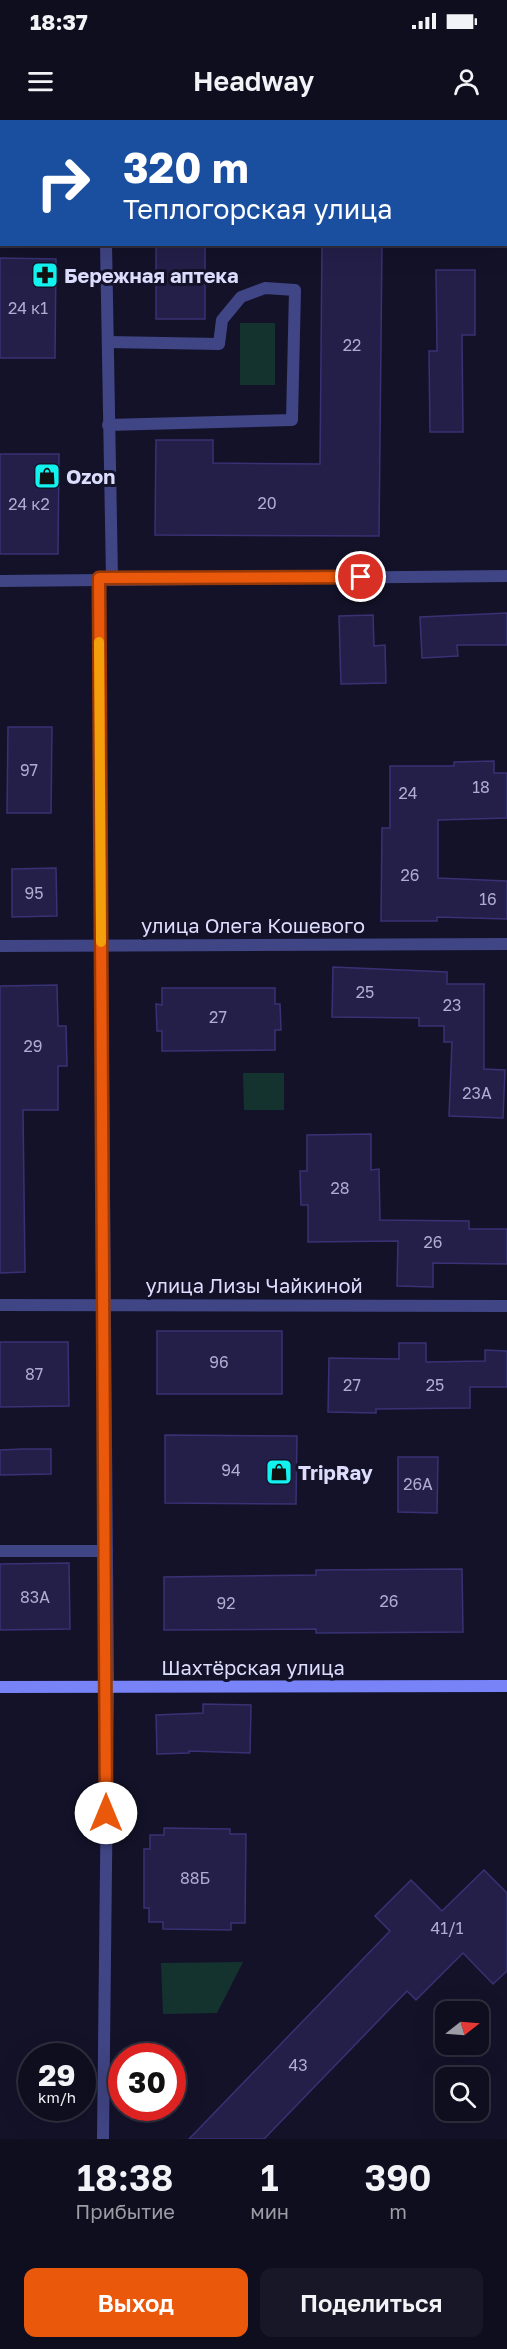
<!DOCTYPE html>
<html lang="ru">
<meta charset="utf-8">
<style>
body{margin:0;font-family:"Golos Text",sans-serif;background:#171728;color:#f1f3f6;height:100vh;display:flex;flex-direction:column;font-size:22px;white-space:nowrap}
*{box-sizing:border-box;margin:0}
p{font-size:20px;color:#9b9ca4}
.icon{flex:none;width:33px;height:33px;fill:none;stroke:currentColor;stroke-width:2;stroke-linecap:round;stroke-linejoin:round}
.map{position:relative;height:2019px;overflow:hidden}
.side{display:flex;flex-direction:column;background:#0e0e1f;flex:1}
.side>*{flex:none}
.top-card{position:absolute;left:0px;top:0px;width:507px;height:126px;box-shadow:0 6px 24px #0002,0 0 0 2px #2e2e3d;background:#1a4fa0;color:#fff;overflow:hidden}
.needle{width:39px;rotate:73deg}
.controls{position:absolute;left:435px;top:1881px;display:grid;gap:12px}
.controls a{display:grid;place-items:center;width:54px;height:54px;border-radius:12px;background:#0e0e1f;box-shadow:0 6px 24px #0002,0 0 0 2px #2e2e3d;font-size:30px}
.speed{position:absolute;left:18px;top:1923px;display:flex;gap:12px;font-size:30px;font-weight:700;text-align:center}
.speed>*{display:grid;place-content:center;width:78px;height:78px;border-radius:50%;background:#0e0e1f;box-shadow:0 6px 24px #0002,0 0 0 2px #2e2e3d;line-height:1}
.speed small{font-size:15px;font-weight:400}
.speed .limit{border:9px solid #d22;background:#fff;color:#111}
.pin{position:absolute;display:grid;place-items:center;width:51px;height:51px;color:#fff;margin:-26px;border:3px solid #fff;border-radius:50%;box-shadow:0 2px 6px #0007}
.me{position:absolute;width:66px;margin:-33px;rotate:0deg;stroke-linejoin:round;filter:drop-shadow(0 0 4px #0008)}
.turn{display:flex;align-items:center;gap:21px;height:126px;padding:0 24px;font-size:27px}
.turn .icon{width:78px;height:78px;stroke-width:2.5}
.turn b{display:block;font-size:42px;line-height:51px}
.eta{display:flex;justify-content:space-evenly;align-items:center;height:102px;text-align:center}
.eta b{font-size:36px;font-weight:600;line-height:42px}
.button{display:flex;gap:12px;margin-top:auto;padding:12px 24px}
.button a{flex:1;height:69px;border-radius:12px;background:#ea580c;color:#fff;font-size:24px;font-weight:600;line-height:69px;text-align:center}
.button a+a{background:#171728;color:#f1f3f6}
.status{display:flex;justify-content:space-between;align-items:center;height:42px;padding:0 30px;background:#0e0e1f;direction:ltr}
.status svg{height:16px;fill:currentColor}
header{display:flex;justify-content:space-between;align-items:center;height:78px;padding:0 24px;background:#0e0e1f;font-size:27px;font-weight:600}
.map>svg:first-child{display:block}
.green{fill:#15332e}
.building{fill:#231f49;stroke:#383274;stroke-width:1.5}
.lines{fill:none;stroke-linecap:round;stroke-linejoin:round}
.street{stroke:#404585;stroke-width:12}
.secondary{stroke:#7883f8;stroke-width:12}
.route-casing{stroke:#983908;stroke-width:15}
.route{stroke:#ea580c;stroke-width:10}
.slow{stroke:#f59e0b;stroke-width:10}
.labels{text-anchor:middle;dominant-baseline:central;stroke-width:6;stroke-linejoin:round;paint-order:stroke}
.number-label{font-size:16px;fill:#aeadd0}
.poi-label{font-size:20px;font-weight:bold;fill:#dcdcfd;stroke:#131229;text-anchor:start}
.street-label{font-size:20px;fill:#dcdcfd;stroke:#131229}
</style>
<div class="status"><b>18:37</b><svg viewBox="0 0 49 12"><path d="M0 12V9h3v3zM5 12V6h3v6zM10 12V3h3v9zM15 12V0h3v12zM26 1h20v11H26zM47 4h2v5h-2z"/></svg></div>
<header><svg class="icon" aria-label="menu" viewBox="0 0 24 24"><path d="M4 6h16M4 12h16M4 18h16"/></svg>Headway<svg class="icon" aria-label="person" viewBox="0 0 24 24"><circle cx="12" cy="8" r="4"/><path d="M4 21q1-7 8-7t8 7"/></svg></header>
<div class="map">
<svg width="507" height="2019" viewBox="0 0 507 2019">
<rect width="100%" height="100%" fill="#131229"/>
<!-- green -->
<g class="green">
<rect x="240" y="203" width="35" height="62"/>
<path d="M243 953H284V990H244Z"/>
<path d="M243 1842 217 1893 163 1894 161 1843Z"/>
</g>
<!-- building -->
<g class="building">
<rect x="156" y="124" width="49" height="75"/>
<path d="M322 124H382L379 416 155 415 156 320H213V343L320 344Z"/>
<path d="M0 138 56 139 55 238H0Z"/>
<path d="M436 150H475V215H462L463 312H430L429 231H437Z"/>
<path d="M0 334H59L58 434H0Z"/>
<path d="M507 493V525H457L458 536 422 538 420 497Z"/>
<path d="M373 495 374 526 385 525 386 563 341 564 339 496Z"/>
<path d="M8 607H52L51 693H7Z"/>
<path d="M494 641V653H507V698L438 700V758L507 761V799L437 797V801H381L382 708H390V646H454V642Z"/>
<path d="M56 748 57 796 12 797V749Z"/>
<path d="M333 847 447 852V864H484V949L505 950 503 998 449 996 452 922H444V906H419V898L332 897Z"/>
<path d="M57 865 58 906H66L67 946H58V990H23L25 1152 0 1153V866Z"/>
<path d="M162 868H275V884H280L281 910H275V930L162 931V911H157L156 884 162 885Z"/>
<path d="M371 1014V1050L379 1049 380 1100 469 1101V1109H507V1144L433 1143V1167L397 1166 398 1121 308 1122V1085H301L300 1051H307V1015Z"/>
<rect x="157" y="1211" width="125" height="63"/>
<path d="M0 1222H68L69 1286 0 1287Z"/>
<path d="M399 1223H426V1242L485 1241V1230L507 1231V1267H470V1288L376 1289V1293L328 1292 329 1238 399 1239Z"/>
<path d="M165 1315 297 1316 296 1384 165 1383Z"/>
<path d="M23 1329H51V1354L0 1355V1330Z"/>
<path d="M398 1337H438L437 1393 398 1392Z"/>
<path d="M69 1443 70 1509 0 1510V1444Z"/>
<path d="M462 1449 463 1512 316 1513V1509L164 1510V1457L316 1455V1450Z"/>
<path d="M203 1584 251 1585 250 1633 189 1631V1633L157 1634 156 1595 203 1593Z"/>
<path d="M164 1708 230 1709V1714H246L245 1803H231V1810L163 1809V1802H149V1788H144V1729H150V1715H164Z"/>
<path d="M484 1750 507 1773V1851L493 1864 463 1833 416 1880 407 1871 264 2019H189L390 1811 375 1796 411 1760 442 1791Z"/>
</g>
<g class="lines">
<!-- street -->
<g class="street">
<path d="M107 2V0"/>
<path d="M106 124 112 458"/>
<path d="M108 222 219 224 222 200 241 177 265 168 295 170 292 300 108 305"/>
<path d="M99 458 108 1567 103 2019"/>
<path d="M0 461 507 456"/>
<path d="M0 826 507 824"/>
<path d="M0 1185 507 1186"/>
<path d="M0 1431H107"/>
</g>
<!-- secondary -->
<path class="secondary" d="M0 1567 507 1566"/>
</g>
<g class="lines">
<defs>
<path id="route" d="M106 1693 99 458 361 457"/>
</defs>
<!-- route casing -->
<use href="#route" class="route-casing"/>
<!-- route -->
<use href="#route" class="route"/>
<!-- slow -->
<path class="slow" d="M99 522 101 822"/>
</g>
<!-- icons -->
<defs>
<symbol id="pharmacy-square" viewBox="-11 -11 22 22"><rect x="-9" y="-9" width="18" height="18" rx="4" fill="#12f3f0" stroke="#131229"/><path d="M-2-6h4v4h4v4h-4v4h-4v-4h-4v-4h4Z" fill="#111"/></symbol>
<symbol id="shop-square" viewBox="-11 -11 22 22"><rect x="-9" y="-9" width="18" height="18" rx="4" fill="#12f3f0" stroke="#131229"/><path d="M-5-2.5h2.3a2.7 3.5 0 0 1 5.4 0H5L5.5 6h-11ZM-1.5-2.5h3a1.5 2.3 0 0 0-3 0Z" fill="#111"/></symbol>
</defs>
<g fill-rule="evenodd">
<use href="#pharmacy-square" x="30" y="140" width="30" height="30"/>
<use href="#shop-square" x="32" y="341" width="30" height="30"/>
<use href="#shop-square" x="264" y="1337" width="30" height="30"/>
</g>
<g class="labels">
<!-- number labels -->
<g class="number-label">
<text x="28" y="188">24 к1</text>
<text x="352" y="225">22</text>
<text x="267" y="383">20</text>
<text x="29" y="384">24 к2</text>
<text x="29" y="650">97</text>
<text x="481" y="667">18</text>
<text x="408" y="673">24</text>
<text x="410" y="755">26</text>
<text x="34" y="773">95</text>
<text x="488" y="779">16</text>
<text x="365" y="872">25</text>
<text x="452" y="885">23</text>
<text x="218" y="897">27</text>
<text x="33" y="926">29</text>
<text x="477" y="973">23А</text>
<text x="340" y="1068">28</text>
<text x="433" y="1122">26</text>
<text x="219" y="1242">96</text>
<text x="34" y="1254">87</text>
<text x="352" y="1265">27</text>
<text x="435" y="1265">25</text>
<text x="231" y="1350">94</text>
<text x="418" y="1364">26А</text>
<text x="35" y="1477">83А</text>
<text x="389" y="1481">26</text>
<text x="226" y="1483">92</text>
<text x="195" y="1758">88Б</text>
<text x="447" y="1808">41/1</text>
<text x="298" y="1945">43</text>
</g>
<!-- poi labels -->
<g class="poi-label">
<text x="64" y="155">Бережная аптека</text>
<text x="66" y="356">Ozon</text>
<text x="298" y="1352">TripRay</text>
</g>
<!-- street labels -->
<g class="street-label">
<text x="253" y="805">улица Олега Кошевого</text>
<text x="254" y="1165">улица Лизы Чайкиной</text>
<text x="253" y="1547">Шахтёрская улица</text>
</g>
</g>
</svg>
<div class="controls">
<a><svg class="needle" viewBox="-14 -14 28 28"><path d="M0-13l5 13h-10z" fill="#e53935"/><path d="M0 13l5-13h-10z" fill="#9b9ca4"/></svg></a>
<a><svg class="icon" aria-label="search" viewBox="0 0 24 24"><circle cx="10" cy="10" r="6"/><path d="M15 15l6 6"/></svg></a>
</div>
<div class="speed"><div>29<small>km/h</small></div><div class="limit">30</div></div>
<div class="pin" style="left:361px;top:457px;background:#d93025"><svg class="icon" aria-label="arrive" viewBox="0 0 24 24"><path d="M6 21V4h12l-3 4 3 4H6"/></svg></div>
<svg class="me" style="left:106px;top:1693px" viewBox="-20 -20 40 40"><circle r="19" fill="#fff"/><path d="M0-13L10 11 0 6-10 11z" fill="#ea580c"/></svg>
<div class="top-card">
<div class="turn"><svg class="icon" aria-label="right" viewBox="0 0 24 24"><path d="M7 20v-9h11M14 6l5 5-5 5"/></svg><div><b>320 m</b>Теплогорская улица</div></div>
</div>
</div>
<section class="side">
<div class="eta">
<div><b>18:38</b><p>Прибытие</p></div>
<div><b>1</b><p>мин</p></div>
<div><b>390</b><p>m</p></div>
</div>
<div class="button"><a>Выход</a><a>Поделиться</a></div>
</section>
